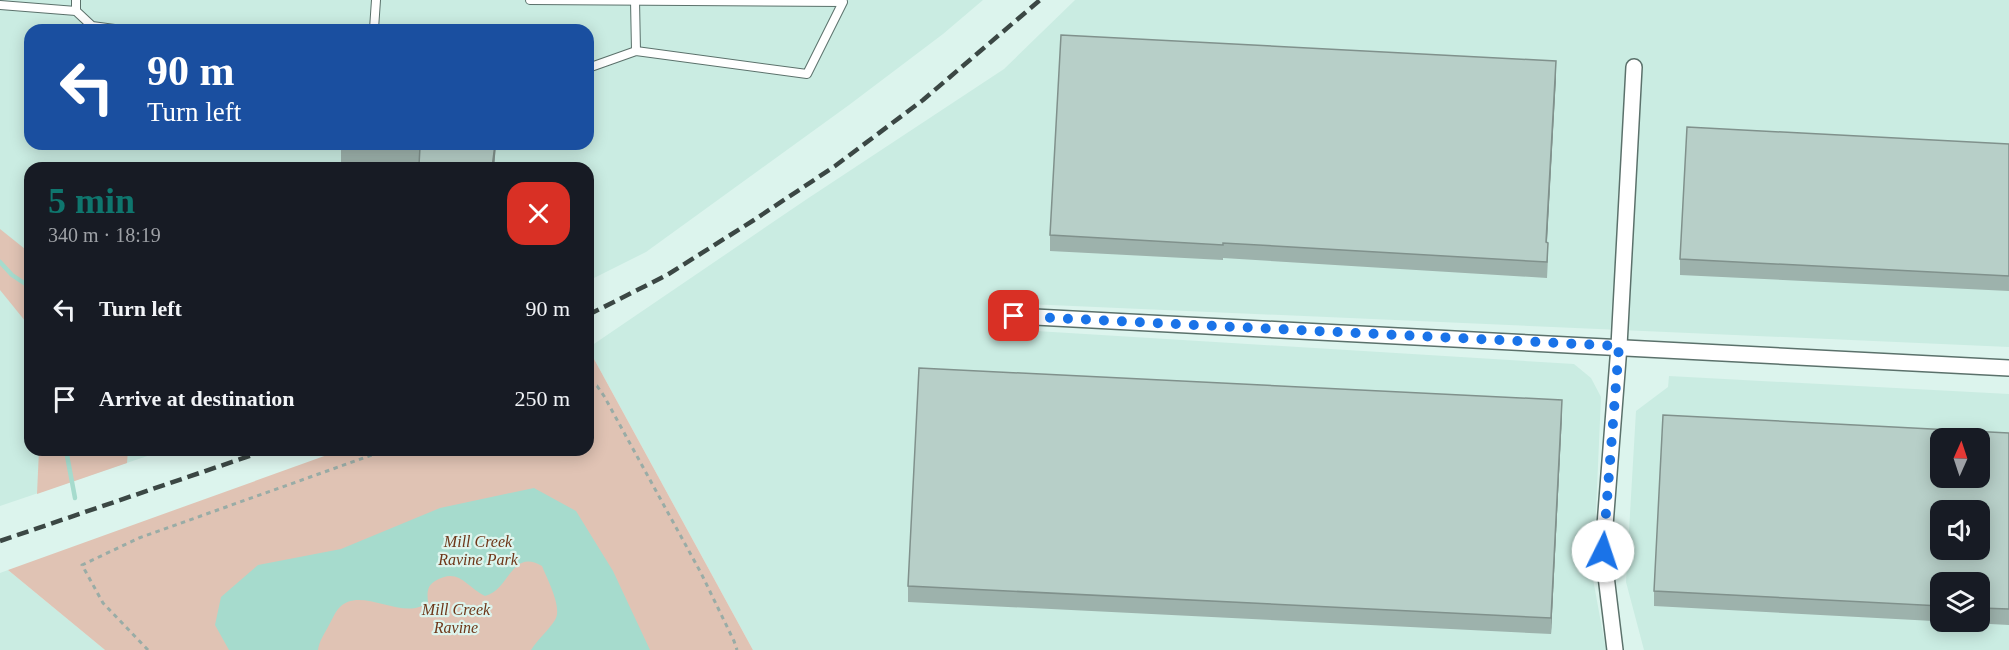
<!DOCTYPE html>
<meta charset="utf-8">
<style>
body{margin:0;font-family:"Times New Roman",serif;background:#20242c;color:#f1f3f6;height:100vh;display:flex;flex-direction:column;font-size:22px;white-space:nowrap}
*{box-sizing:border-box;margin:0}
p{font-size:20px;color:#9ea1a6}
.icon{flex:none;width:33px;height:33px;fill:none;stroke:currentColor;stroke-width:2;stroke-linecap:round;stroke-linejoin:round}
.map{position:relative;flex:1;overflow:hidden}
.side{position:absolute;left:24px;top:162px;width:570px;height:294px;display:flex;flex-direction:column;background:#171b24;border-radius:18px;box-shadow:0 3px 15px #0003}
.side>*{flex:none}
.banner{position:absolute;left:24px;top:24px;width:570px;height:126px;border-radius:18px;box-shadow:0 3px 15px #0003;background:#1a4fa0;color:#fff;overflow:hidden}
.needle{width:39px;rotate:3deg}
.tools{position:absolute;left:1930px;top:428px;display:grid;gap:12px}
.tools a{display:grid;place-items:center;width:60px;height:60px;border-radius:12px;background:#171b24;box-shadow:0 3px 15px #0003;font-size:30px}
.pin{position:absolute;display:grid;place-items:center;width:51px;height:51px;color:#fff;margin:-26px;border-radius:12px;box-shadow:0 3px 9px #0006}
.me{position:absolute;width:66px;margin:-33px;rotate:4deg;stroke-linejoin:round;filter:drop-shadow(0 0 4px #0008)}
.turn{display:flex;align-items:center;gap:21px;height:126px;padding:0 24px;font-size:27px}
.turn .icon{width:78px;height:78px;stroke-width:2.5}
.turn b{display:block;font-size:42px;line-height:51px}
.round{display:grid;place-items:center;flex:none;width:63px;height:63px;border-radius:18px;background:#20242c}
.summary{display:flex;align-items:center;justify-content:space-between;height:102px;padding:0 24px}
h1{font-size:36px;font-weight:800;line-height:45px;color:#0f766e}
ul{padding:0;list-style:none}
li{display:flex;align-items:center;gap:18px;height:90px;padding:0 24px}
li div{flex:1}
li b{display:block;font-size:22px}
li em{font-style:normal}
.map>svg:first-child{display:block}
.built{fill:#caece2;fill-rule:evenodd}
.green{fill:#e0c3b4}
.water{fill:#a6dbcd}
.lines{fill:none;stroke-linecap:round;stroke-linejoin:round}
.stream{stroke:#a6dbcd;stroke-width:4.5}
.lane-casing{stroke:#5b716b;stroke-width:10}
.street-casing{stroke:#5b716b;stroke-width:18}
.path{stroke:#99aca6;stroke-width:3;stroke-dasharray:4.5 4.5;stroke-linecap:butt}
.lane{stroke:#fff;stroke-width:8}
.street{stroke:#fff;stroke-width:15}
.rail{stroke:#3b4744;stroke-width:4.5;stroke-dasharray:12 6;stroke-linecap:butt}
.wall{fill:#9db2ac;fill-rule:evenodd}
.shaded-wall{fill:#80918c}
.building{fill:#b7cfc8;stroke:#80918c;stroke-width:1.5;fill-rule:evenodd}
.route{stroke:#1a73e8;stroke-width:10;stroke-dasharray:0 18}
.labels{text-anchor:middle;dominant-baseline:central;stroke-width:4.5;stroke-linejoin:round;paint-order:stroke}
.park-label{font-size:16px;font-style:italic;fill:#6e3719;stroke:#dcf4ed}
</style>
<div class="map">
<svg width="2009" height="650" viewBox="0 0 2009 650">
<rect width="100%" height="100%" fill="#dcf4ed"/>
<!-- built -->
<g class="built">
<path d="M0 0H983L943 34 849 105 646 252 588 281V168H30V450H165L0 506ZM30 30H588V144H30Z"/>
<path d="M1075 0H2009V347L1006 303 1005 329 1574 364 1591 378 1601 397 1593 579 1606 650H753L588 348 807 199 1004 69Z"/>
<path d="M1669 376 2009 394V650H1644L1626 582 1636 411 1668 387ZM1941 438H1980V477H1941ZM1941 510H1980V549H1941ZM1941 582H1980V621H1941Z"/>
<path d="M8 570 105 650H0V573Z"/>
</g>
<!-- green -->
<g class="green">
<path d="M0 229 30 253V327L0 290Z"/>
<path d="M588 348 753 650H105L8 570 341 450H588Z"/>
<path d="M39 450H128L127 463 37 494Z"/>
</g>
<!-- water -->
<path class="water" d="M534 488 576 511 613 571 650 650H531C538 639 548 631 555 620 563 608 547 579 542 566 511 548 510 590 485 596 465 586 459 567 435 581 427 586 427 593 428 602 404 623 360 584 339 608 335 612 332 620 329 625 325 633 319 641 318 650H229L215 625 221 597 258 565 341 549 440 508Z"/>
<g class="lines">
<!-- stream -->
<g class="stream">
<path d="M0 262 12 275 30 287"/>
<path d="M66 450 75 498"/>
</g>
<defs>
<g id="lane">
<path d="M530 0 843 2 807 74 636 51 588 68"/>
<path d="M635 0 636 51"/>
<path d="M0 5 76 11 92 26 122 30"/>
<path d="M76 11V0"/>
<path d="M365 30 374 29 376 0"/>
</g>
<g id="street">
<path d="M1014 316 2009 368"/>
<path d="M1615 650 1603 551 1619 346 1634 67"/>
</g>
</defs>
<!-- lane casing -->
<use href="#lane" class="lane-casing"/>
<!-- street casing -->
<use href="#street" class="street-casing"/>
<!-- path -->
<g class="path">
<path d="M588 384 597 386 604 396 701 573 734 641 737 650"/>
<path d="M148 650 103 603 82 565 139 538 386 450"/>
</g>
<!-- lane -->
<use href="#lane" class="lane"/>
<!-- street -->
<use href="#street" class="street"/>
<!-- rail -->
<g class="rail">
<path d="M588 315 667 275 754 220 835 166 923 100 1040 0"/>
<path d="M0 541 267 450"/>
</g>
</g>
<!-- wall -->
<g class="wall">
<path d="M1556 77 1547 242 1548 258 1547 278 1223 258V260L1050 251V235Z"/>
<path d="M341 144H496L494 168H419V167L341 164Z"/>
<path d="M2009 144V291L1680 275V259Z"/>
<path d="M1562 415 1551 634 908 602V586Z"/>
<path d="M2009 433V625L1654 606V591ZM1941 582H1980V621H1941Z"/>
</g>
<!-- shaded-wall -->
<g class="shaded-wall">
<path d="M1556 61V77L1546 258V242Z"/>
<path d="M495 144H496L494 168H492Z"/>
<path d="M1562 400V415L1551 634V618Z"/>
</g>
<!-- building -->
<g class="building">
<path d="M1061 35 1556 61 1546 242 1548 243 1547 262 1223 243V245L1050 235Z"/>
<path d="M1687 127 2009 144V276L1680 259Z"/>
<path d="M341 144H495L492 168 419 165 420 147Z"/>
<path d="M919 368 1562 400 1551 618 908 586Z"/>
<path d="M1663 415 2009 433V609L1980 608V582H1941V606L1654 591ZM1941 438H1980V477H1941ZM1941 510H1980V549H1941Z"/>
</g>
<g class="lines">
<!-- route -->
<path class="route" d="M1014 316 1619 346 1603 551"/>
</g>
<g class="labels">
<!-- park labels -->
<g class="park-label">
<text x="478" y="541">Mill Creek<tspan x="478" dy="18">Ravine Park</tspan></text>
<text x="456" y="609">Mill Creek<tspan x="456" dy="18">Ravine</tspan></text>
</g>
</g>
</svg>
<div class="tools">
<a><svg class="needle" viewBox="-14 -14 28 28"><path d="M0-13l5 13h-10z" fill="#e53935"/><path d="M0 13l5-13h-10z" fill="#9ea1a6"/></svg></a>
<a><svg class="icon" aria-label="sound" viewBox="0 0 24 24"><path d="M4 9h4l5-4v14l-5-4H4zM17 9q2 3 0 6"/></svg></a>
<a><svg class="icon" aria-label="layers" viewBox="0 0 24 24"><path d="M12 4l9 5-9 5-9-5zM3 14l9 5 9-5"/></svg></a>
</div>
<div class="pin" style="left:1014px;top:316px;background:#d93025"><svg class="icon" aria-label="arrive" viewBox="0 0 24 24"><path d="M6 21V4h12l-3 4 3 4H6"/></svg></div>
<svg class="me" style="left:1603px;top:551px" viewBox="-20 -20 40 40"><circle r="19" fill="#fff"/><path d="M0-13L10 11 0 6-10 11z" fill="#1a73e8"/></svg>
<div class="banner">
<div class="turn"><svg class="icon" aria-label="left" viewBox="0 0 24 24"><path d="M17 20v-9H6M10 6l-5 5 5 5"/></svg><div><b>90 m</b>Turn left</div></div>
</div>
<section class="side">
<div class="summary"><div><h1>5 min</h1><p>340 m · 18:19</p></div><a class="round" style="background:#d93025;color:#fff"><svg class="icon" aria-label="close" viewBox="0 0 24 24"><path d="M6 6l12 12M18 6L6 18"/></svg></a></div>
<ul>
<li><svg class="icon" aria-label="left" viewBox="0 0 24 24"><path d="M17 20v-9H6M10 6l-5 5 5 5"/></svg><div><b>Turn left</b></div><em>90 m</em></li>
<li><svg class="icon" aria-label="arrive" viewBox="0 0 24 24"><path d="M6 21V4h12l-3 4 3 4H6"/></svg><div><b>Arrive at destination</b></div><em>250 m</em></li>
</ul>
</section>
</div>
